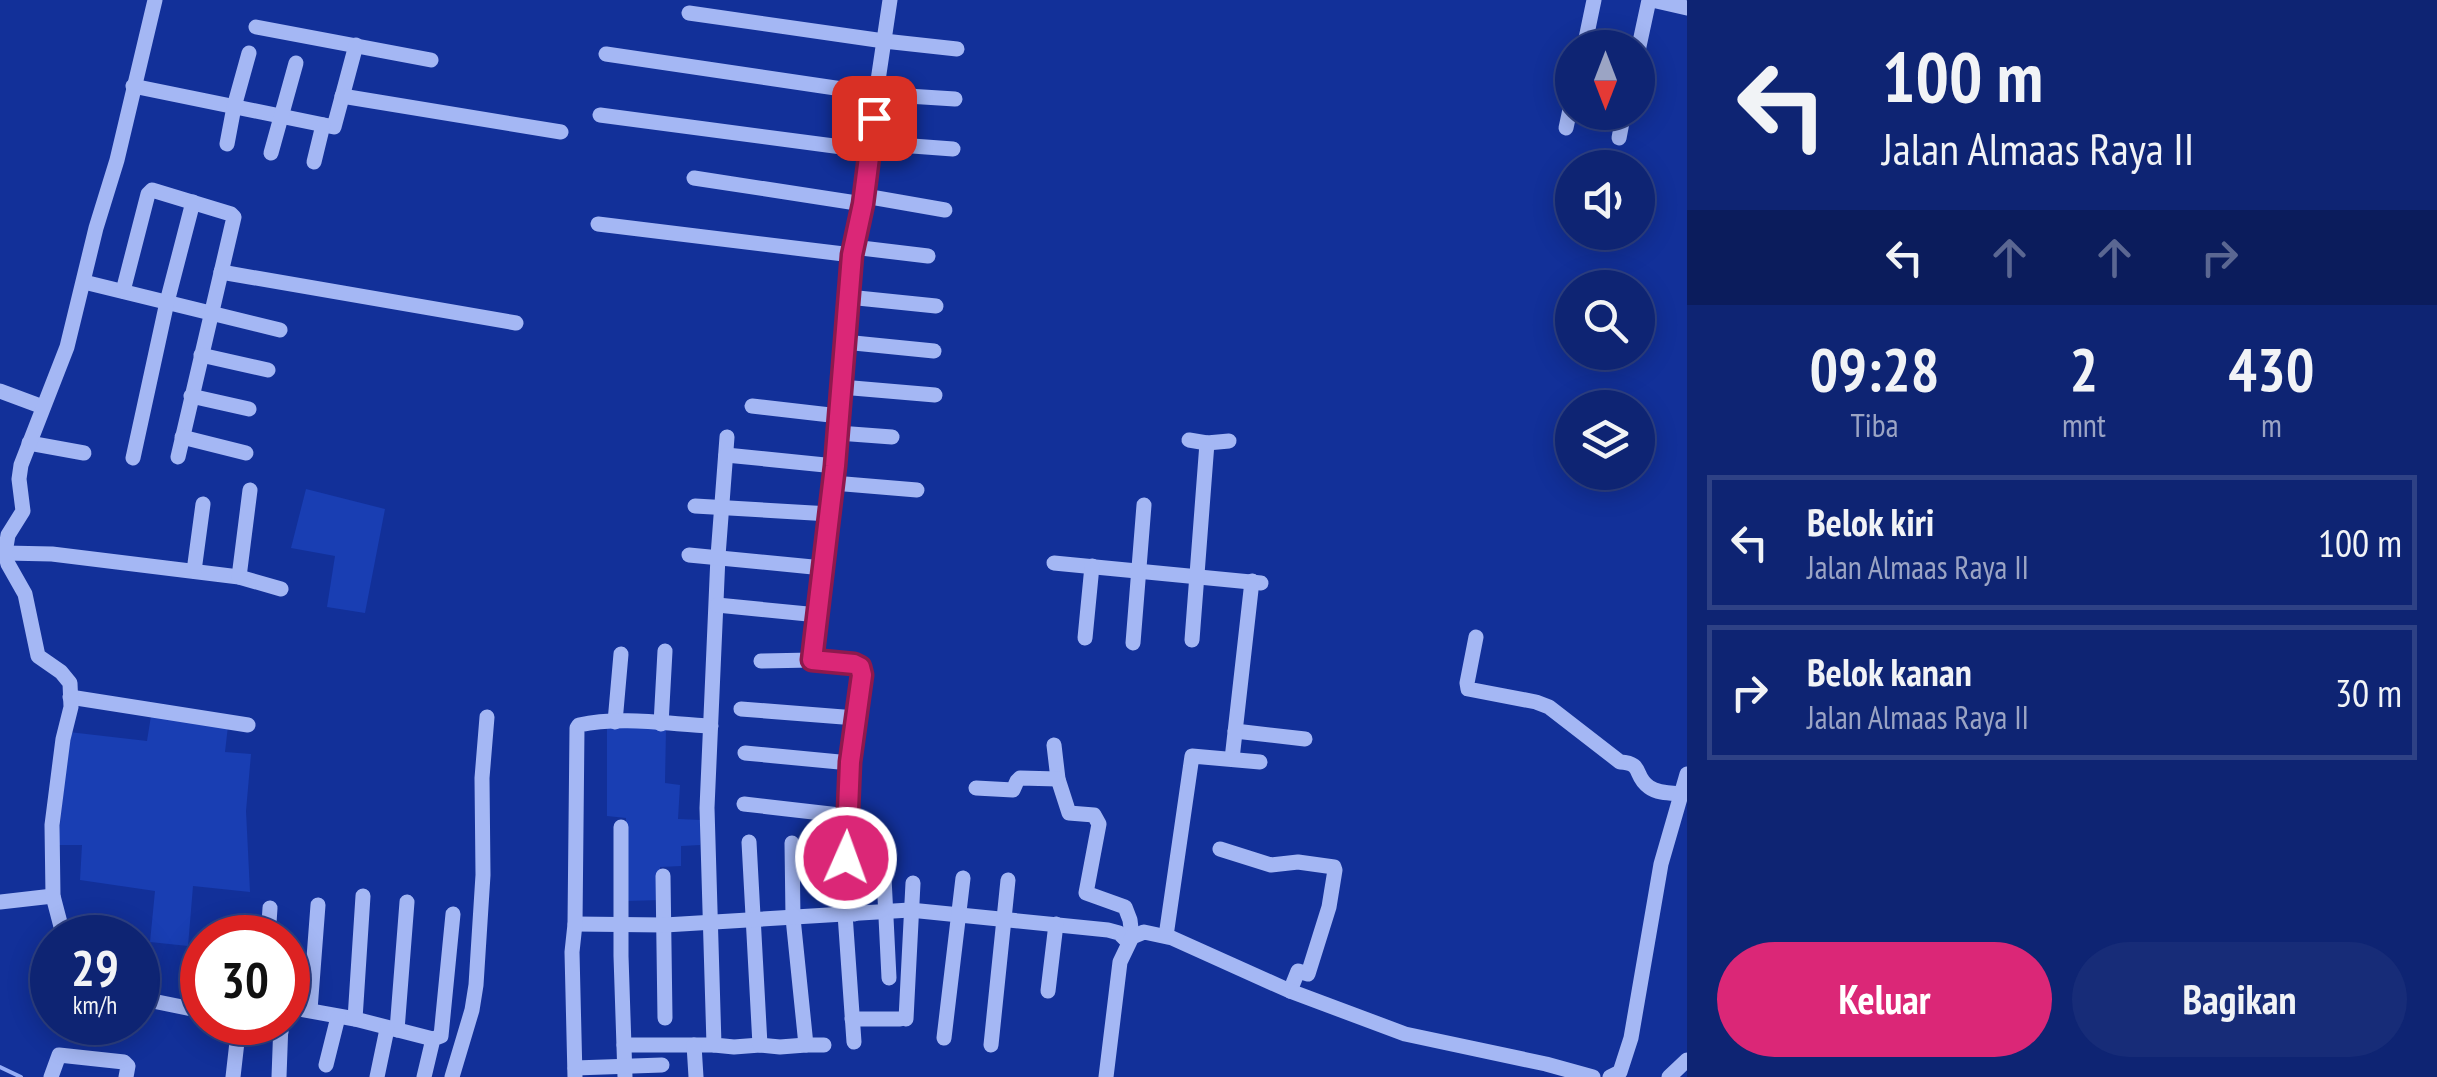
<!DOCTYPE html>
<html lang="id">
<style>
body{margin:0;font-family:"PT Sans Narrow",sans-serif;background:#172c78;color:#f1f3f6;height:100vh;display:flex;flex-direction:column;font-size:38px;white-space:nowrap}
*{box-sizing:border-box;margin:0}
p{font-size:32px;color:#9ba4c4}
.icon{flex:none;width:55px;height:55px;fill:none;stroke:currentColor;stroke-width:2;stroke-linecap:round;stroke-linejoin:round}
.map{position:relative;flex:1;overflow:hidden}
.panel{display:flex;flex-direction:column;background:#0e2473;width:750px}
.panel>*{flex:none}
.guide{background:#0e2473;color:#f1f3f6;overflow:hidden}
.needle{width:65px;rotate:180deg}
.controls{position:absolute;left:1555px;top:30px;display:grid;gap:20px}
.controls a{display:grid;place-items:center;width:100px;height:100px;border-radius:50%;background:#0e2473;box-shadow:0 5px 25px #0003,0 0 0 2px #2e4185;font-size:50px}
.speed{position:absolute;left:30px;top:915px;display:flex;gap:20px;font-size:50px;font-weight:700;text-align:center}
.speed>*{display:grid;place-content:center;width:130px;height:130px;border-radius:50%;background:#0e2473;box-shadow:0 5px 25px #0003,0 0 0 2px #2e4185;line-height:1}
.speed small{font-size:25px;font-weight:400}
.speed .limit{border:15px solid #d22;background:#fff;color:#111}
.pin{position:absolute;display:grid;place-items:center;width:85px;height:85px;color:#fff;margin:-42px;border-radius:20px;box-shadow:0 5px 15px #0006}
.me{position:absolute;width:110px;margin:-55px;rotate:2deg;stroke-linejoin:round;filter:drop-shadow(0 0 8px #0008)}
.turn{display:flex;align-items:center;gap:35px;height:210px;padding:0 30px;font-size:45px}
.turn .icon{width:130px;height:130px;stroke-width:2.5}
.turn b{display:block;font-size:70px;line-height:85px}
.lanes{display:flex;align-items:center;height:95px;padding:0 30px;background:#0003;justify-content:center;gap:50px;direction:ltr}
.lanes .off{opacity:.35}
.eta{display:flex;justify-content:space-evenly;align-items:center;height:170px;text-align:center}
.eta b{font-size:60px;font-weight:600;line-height:70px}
.action{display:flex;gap:20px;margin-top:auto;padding:20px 30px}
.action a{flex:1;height:115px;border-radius:60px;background:#db2777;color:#fff;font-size:40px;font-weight:600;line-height:115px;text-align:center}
.action a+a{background:#172c78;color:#f1f3f6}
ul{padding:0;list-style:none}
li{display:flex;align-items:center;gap:30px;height:135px;margin:0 20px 15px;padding:0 10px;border:5px solid #2e4185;border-radius:0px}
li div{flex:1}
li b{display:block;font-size:38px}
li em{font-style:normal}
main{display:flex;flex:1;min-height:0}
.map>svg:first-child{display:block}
.green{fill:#193eb3}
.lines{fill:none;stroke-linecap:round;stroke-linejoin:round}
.stream{stroke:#96aef7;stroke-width:4}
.minor{stroke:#a4b7f4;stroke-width:15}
.route-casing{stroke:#8e194d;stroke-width:25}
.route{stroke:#db2777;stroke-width:18}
</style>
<main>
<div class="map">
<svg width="1687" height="1077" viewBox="0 0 1687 1077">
<rect width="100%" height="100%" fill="#123099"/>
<!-- green -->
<g class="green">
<path d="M306 489 385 509 365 613 327 607 335 556 291 548Z"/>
<path d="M151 716 228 726 225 752 251 754 246 811 250 892 193 886 188 946 150 942 155 891 80 880 82 845H58L69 732 147 741Z"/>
<path d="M607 728H666L665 783 680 785 678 819 701 820 700 845 681 846V866L660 867 661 900 626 901V818L607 816Z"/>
</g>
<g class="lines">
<!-- stream -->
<path class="stream" d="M0 1067 21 1077"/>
<!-- minor -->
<g class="minor">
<path d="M1652 0 1687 8"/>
<path d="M689 13 884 41 957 49"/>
<path d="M256 27 431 60"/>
<path d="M1584 48 1594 0"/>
<path d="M1638 51 1649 0"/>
<path d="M606 54 876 94 955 99"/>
<path d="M133 86 334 127 356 45"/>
<path d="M342 96 561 132"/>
<path d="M600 115 872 151"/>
<path d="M1566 128 1572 100"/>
<path d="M1619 138 1624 112"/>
<path d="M872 143 953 149"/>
<path d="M227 144 234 107 249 53"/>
<path d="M271 153 296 63"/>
<path d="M314 162 323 125"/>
<path d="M694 178 863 204"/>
<path d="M865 196 945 210"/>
<path d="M598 224 852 255"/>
<path d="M853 247 928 256"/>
<path d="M221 272 516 323"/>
<path d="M84 282 280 330"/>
<path d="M123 291 148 194 152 190 231 214 234 217 178 457"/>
<path d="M848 297 936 306"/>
<path d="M844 342 934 351"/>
<path d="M201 355 268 370"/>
<path d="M841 387 935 395"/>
<path d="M0 391 43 407"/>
<path d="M191 396 249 409"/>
<path d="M752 406 839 416"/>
<path d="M838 433 892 437"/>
<path d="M182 437 246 453"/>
<path d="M727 437 718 556 707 808 714 1045 734 1047 760 1045"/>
<path d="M1189 440 1207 443 1229 441"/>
<path d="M29 443 84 453"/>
<path d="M726 455 835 466"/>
<path d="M133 458 167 302 193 202"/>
<path d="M833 483 917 490"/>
<path d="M695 506 830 514"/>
<path d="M5 553 52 554 239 577 281 589"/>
<path d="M689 555 823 568"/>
<path d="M1054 563 1261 583"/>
<path d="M194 571 203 504"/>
<path d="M239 577 250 490"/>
<path d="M717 605 818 615"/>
<path d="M1476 637 1467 683 1468 689 1536 702 1549 707 1620 762C1644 763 1633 776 1649 787 1658 794 1672 793 1683 794"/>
<path d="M1085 638 1092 566"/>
<path d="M1192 640 1207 443"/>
<path d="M1133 643 1144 505"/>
<path d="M761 661 812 660"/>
<path d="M70 697 248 725"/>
<path d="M741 709 856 718"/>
<path d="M615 722 621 654"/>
<path d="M661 724 665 651"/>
<path d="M1235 731 1305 739"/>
<path d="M1054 745 1058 779 1069 813 1094 815 1099 824 1086 893 1125 907 1130 920 1132 937"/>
<path d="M745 753 850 763"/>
<path d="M1232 759 1252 581"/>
<path d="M976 788 1013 790 1017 781 1020 778 1058 779"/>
<path d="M744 804 848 816"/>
<path d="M621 827V956L625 1077"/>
<path d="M749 842 760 1045 780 1047 806 1045"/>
<path d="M792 843 793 918 806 1045H824"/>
<path d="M1220 849 1271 865 1298 862 1334 867 1335 870 1329 907 1308 974 1298 971 1290 991"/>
<path d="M883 857 889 978"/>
<path d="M817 858H846"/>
<path d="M663 876 665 1018"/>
<path d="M0 902 53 896"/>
<path d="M845 914 854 1042"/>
<path d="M854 914 846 858 850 763 862 675 860 667 854 663 812 660 835 466 852 255 863 204 872 151 876 94 890 0"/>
<path d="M575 924 665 925 910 910 1108 930 1119 933 1128 942"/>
<path d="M1166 936 1192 756 1260 762"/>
<path d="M64 938 53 896 52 825 63 739 71 707 70 683 61 672 38 656 25 594 8 564 5 553 8 535 23 511 19 479 21 465 67 347 96 228 117 160 155 0"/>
<path d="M268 938 270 908"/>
<path d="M1048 991 1056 924"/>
<path d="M138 998 202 1011"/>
<path d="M288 1007 355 1019 433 1039"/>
<path d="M310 1010 318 905"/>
<path d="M355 1019 363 896"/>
<path d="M852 1019H900"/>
<path d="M906 1019 913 883"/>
<path d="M397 1030 407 902"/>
<path d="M237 1031 281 1032"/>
<path d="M944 1038 963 878"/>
<path d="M624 1045H714"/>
<path d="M694 1045 696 1077"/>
<path d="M991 1045 1008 880"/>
<path d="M326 1065 338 1017"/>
<path d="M575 1068 662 1065"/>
<path d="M51 1077 59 1055 124 1062 128 1066 126 1077"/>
<path d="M233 1077 238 1033 233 1022"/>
<path d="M279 1077 281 1022"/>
<path d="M377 1077 387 1029"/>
<path d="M424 1077 433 1039 441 1036 453 914"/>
<path d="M452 1077 472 1010 476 985 483 875 482 778 487 717"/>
<path d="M575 1077 572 952 575 924 577 728 579 725C621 716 668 724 711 726"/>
<path d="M1106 1077 1120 962 1132 937 1144 932 1172 938 1290 991 1405 1034 1546 1064 1593 1077"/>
<path d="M1610 1077 1620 1072 1631 1038 1661 864 1687 774"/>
<path d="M1669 1077 1687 1060"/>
</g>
</g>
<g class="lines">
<defs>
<path id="route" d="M846 858 850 762 862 675 860 667 854 664 812 660 835 466 852 255 863 204 874 118"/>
</defs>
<!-- route casing -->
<use href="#route" class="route-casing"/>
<!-- route -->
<use href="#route" class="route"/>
</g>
</svg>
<div class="controls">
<a><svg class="needle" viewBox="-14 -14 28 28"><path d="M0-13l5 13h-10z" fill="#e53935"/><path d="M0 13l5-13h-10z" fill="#9ba4c4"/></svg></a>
<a><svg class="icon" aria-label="sound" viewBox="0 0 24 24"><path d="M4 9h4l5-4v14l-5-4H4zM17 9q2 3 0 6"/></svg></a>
<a><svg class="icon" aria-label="search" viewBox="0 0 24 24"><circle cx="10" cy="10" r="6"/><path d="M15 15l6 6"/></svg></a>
<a><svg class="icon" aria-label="layers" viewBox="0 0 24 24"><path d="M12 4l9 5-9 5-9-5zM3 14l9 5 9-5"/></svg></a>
</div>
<div class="speed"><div>29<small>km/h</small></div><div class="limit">30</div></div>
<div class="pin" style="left:874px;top:118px;background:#d93025"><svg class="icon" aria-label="arrive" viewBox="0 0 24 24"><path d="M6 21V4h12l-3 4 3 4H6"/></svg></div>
<svg class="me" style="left:846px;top:858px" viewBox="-20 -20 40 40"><circle r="17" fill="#db2777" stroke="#fff" stroke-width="3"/><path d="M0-11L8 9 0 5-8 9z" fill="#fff"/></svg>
</div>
<section class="panel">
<div class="guide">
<div class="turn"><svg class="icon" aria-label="left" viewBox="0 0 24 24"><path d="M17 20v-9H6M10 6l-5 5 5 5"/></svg><div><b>100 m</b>Jalan Almaas Raya II</div></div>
<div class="lanes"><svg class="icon" aria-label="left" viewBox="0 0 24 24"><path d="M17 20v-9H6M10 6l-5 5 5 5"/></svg><svg class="icon off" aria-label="ahead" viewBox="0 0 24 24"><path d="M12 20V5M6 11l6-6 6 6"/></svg><svg class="icon off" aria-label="ahead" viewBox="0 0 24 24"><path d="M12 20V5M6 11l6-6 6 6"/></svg><svg class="icon off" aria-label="right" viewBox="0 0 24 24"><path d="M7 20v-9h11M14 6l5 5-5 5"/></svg></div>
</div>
<div class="eta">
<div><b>09:28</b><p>Tiba</p></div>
<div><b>2</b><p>mnt</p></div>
<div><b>430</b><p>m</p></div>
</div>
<ul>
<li><svg class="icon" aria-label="left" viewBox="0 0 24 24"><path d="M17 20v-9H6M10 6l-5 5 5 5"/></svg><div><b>Belok kiri</b><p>Jalan Almaas Raya II</p></div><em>100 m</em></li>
<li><svg class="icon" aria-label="right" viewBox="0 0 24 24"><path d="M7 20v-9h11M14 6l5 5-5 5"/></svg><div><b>Belok kanan</b><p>Jalan Almaas Raya II</p></div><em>30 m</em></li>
</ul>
<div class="action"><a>Keluar</a><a>Bagikan</a></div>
</section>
</main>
